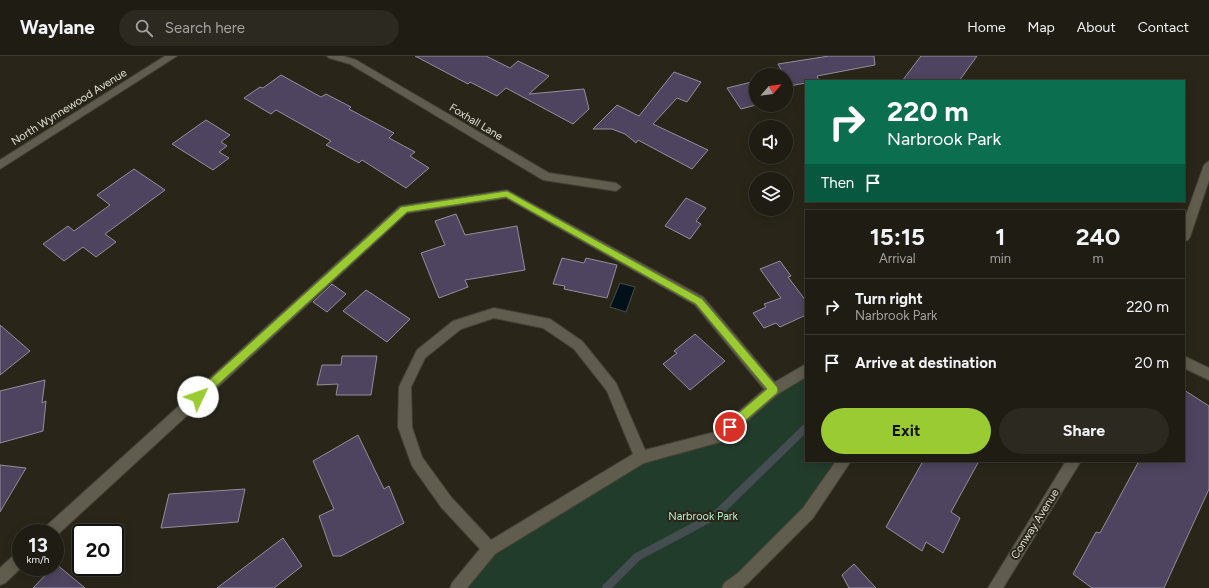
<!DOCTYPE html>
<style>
body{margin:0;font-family:Figtree,sans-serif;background:#2c2921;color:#f1f3f6;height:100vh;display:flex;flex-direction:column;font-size:15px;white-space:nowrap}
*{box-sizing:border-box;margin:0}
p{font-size:13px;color:#a1a1a0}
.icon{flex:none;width:22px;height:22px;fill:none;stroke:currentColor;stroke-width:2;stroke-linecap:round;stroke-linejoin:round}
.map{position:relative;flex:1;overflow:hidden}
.details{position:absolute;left:805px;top:154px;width:380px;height:252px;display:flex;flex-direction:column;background:#1f1c13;border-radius:0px;box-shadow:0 2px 10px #0003,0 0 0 1px #3c3a33}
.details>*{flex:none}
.guide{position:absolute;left:805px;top:24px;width:380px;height:122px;border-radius:0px;box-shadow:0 2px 10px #0003,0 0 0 1px #3c3a33;background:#0b6e4f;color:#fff;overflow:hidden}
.needle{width:26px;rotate:62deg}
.buttons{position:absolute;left:749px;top:12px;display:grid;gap:8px}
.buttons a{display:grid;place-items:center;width:44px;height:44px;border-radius:50%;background:#1f1c13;box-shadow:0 2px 10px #0003,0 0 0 1px #3c3a33;font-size:20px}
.speed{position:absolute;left:12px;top:468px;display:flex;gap:8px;font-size:20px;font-weight:700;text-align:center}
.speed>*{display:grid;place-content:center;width:52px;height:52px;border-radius:50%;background:#1f1c13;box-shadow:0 2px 10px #0003,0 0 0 1px #3c3a33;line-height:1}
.speed small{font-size:10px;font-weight:400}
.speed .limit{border:2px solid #111;border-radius:6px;background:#fff;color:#111}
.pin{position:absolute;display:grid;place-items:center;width:34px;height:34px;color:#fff;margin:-17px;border:2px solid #fff;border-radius:50%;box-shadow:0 1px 4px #0007}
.me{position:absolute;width:44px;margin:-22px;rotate:48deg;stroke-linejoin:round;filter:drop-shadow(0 0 3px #0008)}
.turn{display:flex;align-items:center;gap:14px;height:84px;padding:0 16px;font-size:18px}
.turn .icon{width:52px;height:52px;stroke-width:2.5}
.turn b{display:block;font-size:28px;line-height:34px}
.then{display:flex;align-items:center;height:38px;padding:0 16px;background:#0003;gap:8px;font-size:15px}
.eta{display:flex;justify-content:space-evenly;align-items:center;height:68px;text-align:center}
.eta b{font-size:24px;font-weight:700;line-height:28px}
.primary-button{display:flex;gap:8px;margin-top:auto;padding:8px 16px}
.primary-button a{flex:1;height:46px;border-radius:24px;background:#9bcb33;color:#111;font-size:16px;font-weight:700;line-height:46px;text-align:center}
.primary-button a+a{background:#2c2921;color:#f1f3f6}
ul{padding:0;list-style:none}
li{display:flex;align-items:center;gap:12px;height:56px;padding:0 16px;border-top:1px solid #3c3a33}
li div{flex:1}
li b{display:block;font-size:15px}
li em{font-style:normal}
header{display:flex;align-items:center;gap:24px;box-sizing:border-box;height:56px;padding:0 20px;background:#1f1c13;border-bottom:1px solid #3c3a33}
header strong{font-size:19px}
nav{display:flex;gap:22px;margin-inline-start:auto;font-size:14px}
.search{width:280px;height:36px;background:#2c2921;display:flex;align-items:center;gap:10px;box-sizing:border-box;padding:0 14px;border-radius:22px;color:#a1a1a0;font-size:15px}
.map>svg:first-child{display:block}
.green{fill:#223c2c}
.water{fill:#001018;stroke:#444e51}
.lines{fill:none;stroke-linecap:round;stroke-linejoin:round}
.stream{fill:#444e51;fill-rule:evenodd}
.building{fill:#4e445f;stroke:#938e9d}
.service-casing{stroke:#444136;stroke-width:2}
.minor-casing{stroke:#444136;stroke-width:2}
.tertiary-casing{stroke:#444136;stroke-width:2}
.service{fill:#605d4e;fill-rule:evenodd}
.minor{fill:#605d4e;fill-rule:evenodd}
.tertiary{fill:#605d4e;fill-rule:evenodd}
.route{fill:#9bcb33;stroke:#658421}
.labels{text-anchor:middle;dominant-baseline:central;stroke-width:4;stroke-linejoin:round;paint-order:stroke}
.street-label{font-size:11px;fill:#e1dfd6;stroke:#292619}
.park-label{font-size:11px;fill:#b3ecc8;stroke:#292619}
</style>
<header>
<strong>Waylane</strong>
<div class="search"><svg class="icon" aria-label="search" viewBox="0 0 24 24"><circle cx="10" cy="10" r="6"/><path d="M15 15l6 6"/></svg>Search here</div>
<nav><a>Home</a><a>Map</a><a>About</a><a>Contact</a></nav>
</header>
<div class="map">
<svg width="1209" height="532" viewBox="0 0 1209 532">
<rect width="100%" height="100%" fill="#292619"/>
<!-- green -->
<path class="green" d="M806 314V405H844L808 457 729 532H456L490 493 641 401 719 381Z"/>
<!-- water -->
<path class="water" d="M620 227 635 231 626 256 610 251Z"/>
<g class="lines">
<!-- stream -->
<path class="stream" d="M806 368V377L719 462 640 504 612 532H602L603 529 634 498 713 456 803 369Z"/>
</g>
<!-- building -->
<g class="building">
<path d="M415 0H486L510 12 518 5 549 20 529 38 584 33 589 53 573 68 506 32 497 40 470 26 468 28Z"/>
<path d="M829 0H874L875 9 817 20 819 25H806V27L789 30 786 19H784L778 8Z"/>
<path d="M921 0H977L959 25H902Z"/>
<path d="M674 16 701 26 687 46 677 42 653 68 708 94 692 113 638 84 636 87 625 78 612 73H593L617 49 639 60Z"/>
<path d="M281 19 321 41 326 38 351 51 349 53 394 77 389 82 415 96 410 100 429 112 406 132 362 104 359 107 326 89 331 85 276 54 271 58 244 42 260 31 263 32Z"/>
<path d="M756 25V49L741 53 727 32Z"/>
<path d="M206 64 230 79 221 86 227 90 219 96 229 102 213 114 172 88Z"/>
<path d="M134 113 165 134 105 178 116 186 96 201 83 191 64 205 43 188 68 170 74 175 110 149 97 139Z"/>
<path d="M686 142 706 152 696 165 701 168 690 183 665 170Z"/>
<path d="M456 158 465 179 517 170 525 214 465 224 468 231 439 242 421 197 445 189 435 165Z"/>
<path d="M562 202 584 207 586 202 617 209 607 242 564 233 565 230 553 228Z"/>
<path d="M780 205 791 220 788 221 806 245V259L780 271 776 267 764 272 753 257 766 251 764 248 781 242 760 213Z"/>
<path d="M332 228 346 238 327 256 313 246Z"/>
<path d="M366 234 410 263 387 286 343 255Z"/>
<path d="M0 269 30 295 0 319Z"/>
<path d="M695 278 725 305 690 334 663 308 677 297 674 295Z"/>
<path d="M342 300H377L371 339H336L338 328 317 329 322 309H341Z"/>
<path d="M45 324 42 347 46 345 43 375 0 387V335Z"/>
<path d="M1184 334 1209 350V433L1164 532H1092L1073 518 1096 476 1100 477 1139 405H1184Z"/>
<path d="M358 379 384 433 389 430 404 467 341 500H333L319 460 334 453 313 405Z"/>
<path d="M923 405H979L951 456 960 462 943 497 926 486 922 495 886 471Z"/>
<path d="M0 409 26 412 0 456Z"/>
<path d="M245 433 238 466 161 472 169 438Z"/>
<path d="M283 482 302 510 274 532H217Z"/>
<path d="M56 508 85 532H33Z"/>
<path d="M854 508 876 532H849L842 519Z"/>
</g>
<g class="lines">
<defs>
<g id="service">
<path d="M507 134 703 241 778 330 779 334 778 338 773 340 768 338 695 249 506 142 407 157 55 481V477H42L44 472 400 150Z"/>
<path d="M21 495 22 511 5 527 0 529V512L16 497Z"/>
</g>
<g id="minor">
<path d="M327 0H343L356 4 549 117 616 127 621 131 616 135 543 124 350 8 329 2Z"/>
<path d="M1209 105V124L1190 181 1188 184 1184 185V165L1204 109Z"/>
<path d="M494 252 550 263 582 285 616 327 645 394 715 376 768 330 806 308V321L778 338 724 385 644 407 495 498 467 532H450L452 527 480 493 441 451 412 410 398 371 399 331 417 294 453 265ZM494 262 543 272 574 293 607 335 633 398 491 484 451 441 422 401 412 371 411 331 425 302 461 273Z"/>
<path d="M1184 300 1209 312V324L1184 312Z"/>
<path d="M836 405H851L813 462 748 527 742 532H722L724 527 738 517 803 452Z"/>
<path d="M1066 405H1081L1003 532H988Z"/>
</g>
<path id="tertiary" d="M165 0H177L0 113V104Z"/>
</defs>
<!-- service casing -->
<use href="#service" class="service-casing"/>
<!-- minor casing -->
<use href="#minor" class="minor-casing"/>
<!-- tertiary casing -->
<use href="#tertiary" class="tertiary-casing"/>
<!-- service -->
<use href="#service" class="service"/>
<!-- minor -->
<use href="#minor" class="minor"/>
<!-- tertiary -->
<use href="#tertiary" class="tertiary"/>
</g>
<!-- route -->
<path class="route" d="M507 135 702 243 777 331 778 334 777 337 733 375H726L725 371 726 368 767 333 696 248 506 141 407 156 201 344H194L193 341 194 338 401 151Z"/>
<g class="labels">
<!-- street labels -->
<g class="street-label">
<text transform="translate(69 51) rotate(-32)">North Wynnewood Avenue</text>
<text transform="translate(476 66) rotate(31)">Foxhall Lane</text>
<text transform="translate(1035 468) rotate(-58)">Conway Avenue</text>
</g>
<!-- park labels -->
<g class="park-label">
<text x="703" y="460">Narbrook Park</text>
</g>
</g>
</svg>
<div class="buttons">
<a><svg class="needle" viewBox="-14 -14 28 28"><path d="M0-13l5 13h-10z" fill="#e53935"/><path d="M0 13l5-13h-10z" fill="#a1a1a0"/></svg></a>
<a><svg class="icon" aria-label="sound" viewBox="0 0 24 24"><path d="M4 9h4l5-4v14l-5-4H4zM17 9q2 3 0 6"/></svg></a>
<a><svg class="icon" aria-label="layers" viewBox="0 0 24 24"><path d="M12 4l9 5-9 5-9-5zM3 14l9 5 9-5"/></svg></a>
</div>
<div class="speed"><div>13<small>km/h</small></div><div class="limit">20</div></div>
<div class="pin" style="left:730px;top:371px;background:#d93025"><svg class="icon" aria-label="arrive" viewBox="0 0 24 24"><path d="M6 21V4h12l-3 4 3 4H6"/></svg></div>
<svg class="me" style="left:198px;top:341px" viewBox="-20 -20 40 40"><circle r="19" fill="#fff"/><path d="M0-13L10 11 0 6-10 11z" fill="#9bcb33"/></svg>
<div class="guide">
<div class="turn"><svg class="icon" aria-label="right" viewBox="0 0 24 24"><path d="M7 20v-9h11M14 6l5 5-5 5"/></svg><div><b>220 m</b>Narbrook Park</div></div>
<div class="then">Then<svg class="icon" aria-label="arrive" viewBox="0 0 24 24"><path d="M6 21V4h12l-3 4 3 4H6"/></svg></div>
</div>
<section class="details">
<div class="eta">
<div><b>15:15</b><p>Arrival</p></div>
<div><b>1</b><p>min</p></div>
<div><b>240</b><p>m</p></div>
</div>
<ul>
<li><svg class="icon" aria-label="right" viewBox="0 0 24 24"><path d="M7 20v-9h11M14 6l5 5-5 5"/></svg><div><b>Turn right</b><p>Narbrook Park</p></div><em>220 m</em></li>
<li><svg class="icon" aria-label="arrive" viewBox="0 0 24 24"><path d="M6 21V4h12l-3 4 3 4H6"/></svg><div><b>Arrive at destination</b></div><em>20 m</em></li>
</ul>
<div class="primary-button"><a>Exit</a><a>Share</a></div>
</section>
</div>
